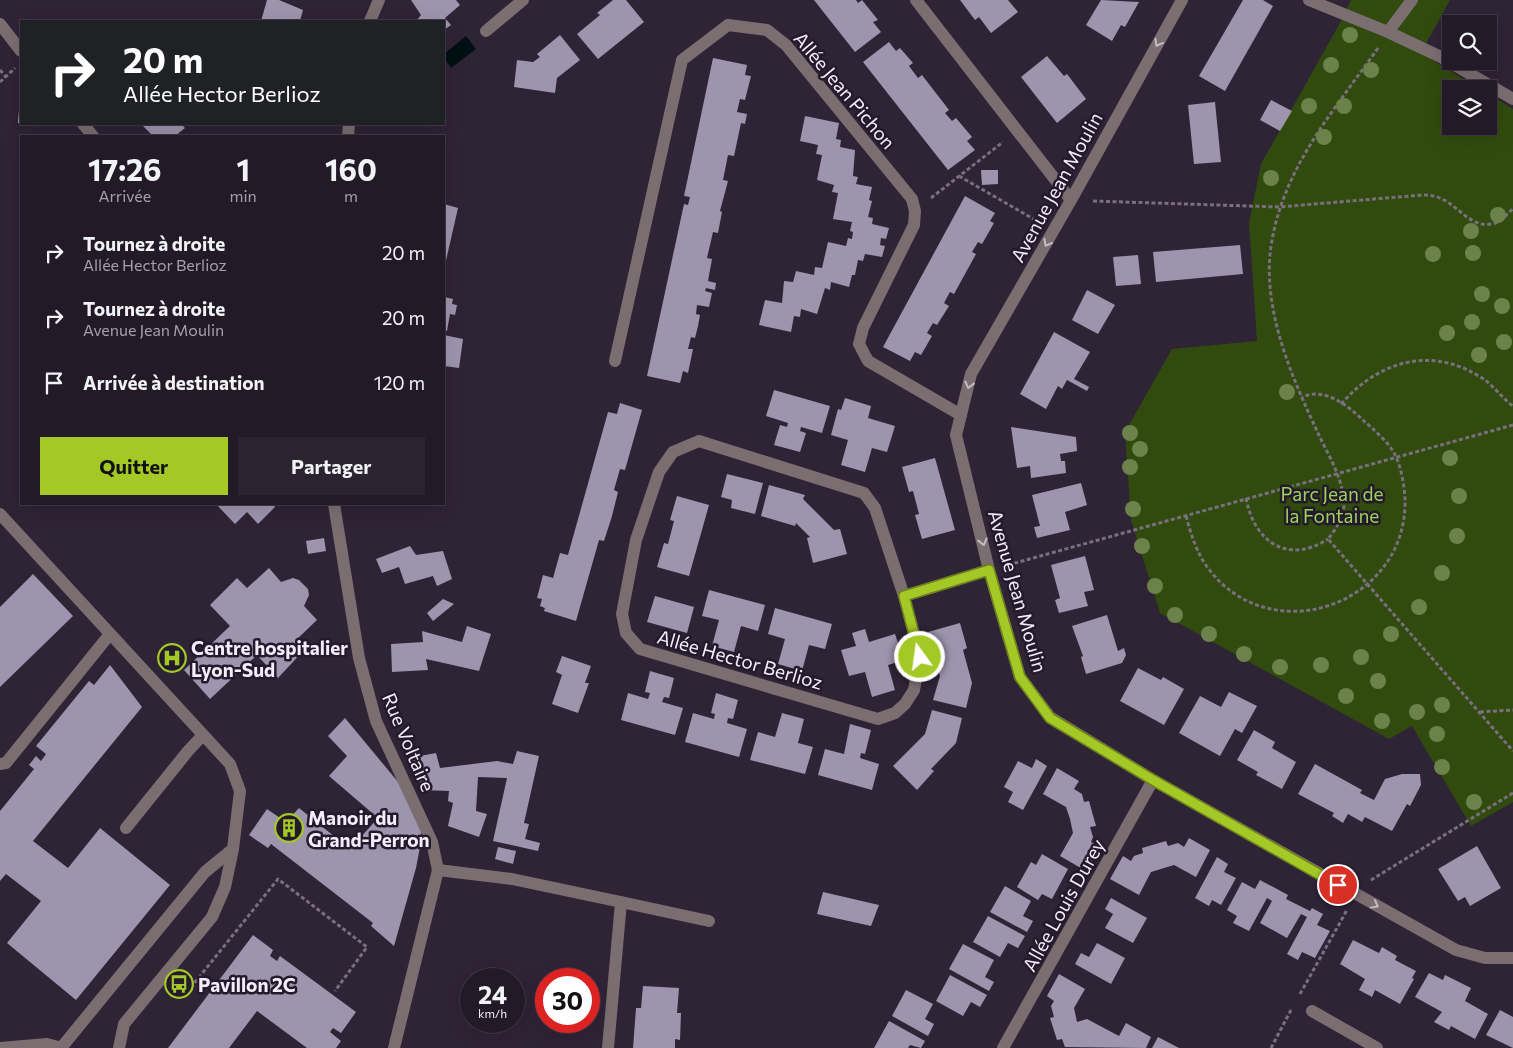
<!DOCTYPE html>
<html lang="fr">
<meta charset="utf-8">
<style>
body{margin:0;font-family:Commissioner,sans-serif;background:#2b2330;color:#f1f3f6;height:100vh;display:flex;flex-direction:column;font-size:19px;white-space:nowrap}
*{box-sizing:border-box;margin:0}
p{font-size:16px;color:#a3a1a8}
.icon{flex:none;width:28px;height:28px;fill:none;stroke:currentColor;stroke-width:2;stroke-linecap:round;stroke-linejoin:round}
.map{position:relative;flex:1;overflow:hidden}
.details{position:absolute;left:20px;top:135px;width:425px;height:370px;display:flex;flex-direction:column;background:#231a28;border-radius:0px;box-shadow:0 5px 20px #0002,0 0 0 1px #403845}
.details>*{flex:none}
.banner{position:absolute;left:20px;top:20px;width:425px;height:105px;border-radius:0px;box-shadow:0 5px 20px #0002,0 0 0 1px #403845;background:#202124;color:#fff;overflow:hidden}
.tools{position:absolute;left:1442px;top:15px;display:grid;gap:10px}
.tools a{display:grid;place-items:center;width:55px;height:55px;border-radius:0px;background:#231a28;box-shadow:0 5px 20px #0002,0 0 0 1px #403845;font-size:25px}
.speed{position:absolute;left:460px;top:968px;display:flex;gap:10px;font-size:25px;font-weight:700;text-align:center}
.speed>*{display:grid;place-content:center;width:65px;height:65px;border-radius:50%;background:#231a28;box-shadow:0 5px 20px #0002,0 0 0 1px #403845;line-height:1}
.speed small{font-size:12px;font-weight:400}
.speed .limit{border:8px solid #d22;background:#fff;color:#111}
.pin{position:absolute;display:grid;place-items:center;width:42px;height:42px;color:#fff;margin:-21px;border:2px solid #fff;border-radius:50%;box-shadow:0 1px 5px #0007}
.me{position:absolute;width:55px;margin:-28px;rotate:346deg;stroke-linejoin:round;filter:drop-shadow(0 0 4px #0008)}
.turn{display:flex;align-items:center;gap:18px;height:105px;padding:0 20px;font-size:22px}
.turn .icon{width:65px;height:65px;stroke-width:2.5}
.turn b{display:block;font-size:35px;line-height:42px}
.eta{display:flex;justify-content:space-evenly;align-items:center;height:85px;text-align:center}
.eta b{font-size:30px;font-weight:700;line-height:35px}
.button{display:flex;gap:10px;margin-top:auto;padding:10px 20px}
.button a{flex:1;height:58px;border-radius:0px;background:#a4c825;color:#111;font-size:20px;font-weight:700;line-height:58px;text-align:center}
.button a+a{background:#2b2330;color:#f1f3f6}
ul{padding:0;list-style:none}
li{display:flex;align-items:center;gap:15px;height:65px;padding:0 20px}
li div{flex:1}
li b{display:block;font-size:19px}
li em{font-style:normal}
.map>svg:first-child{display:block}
.green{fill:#314b0e}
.water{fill:#011113}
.building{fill:#9d95ae}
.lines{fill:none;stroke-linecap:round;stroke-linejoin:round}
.path{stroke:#796f7f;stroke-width:3;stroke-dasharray:4 2.5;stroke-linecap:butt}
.minor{stroke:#7b6e71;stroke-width:12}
.tree{fill:#6b834b}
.oneway{stroke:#c4bbc3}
.route-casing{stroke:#6b8218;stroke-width:12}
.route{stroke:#a4c825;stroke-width:9}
.labels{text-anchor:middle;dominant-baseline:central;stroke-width:5;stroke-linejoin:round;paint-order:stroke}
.street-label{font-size:19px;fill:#f5eefa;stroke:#251a2c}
.park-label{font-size:19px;fill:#9cd25d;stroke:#251a2c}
.poi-label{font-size:19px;font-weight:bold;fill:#f5eefa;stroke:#251a2c;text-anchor:start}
</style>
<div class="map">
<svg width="1513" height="1048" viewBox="0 0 1513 1048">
<rect width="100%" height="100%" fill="#2f2336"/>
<!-- green -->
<path class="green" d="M1351 0H1450L1421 53 1480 89H1451V126H1489V94L1513 109V802L1471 826 1412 726 1389 739 1160 613 1131 520 1125 432 1172 349 1257 341 1249 223 1261 164 1341 21Z"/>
<!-- water -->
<path class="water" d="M466 36 476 49 451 68 444 58V54Z"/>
<!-- building -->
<g class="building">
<path d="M267 0H279L303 10 300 21H261Z"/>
<path d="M411 0H456L460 5 445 18 451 25 444 30V21H416L421 15Z"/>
<path d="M613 0H626L644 22 598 59 577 34 600 15 597 13Z"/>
<path d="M814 0H856L858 3 862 0 878 20 873 22 881 32 855 52Z"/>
<path d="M960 0H1008L1018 12 991 33 979 17 975 20Z"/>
<path d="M1101 0 1139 2 1125 27 1121 25 1112 41 1086 25Z"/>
<path d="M1243 0H1263L1273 6 1225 91 1199 76Z"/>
<path d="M560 35 580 60 557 78 555 93 514 87 517 60 533 62 540 57 537 54Z"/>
<path d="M889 42 896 51 900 48 913 63 909 66 918 78 922 75 949 110 945 113 952 121 956 118 972 137 967 141 975 150 948 170 863 62Z"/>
<path d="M1047 56 1064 76 1067 74 1086 99 1057 123 1021 77Z"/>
<path d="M713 58 747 65 745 75 751 76 745 100 740 99 737 112 747 114 745 124 741 123 734 156 728 155 723 180 728 181 720 211 722 212 718 233 713 232 707 258 712 259 708 281 716 283 715 290 706 288 705 291 712 293 709 307 697 305 696 314 700 315 698 326 695 338 691 337 688 349H693L688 373 683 371 680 383 647 376 684 204 688 205 690 197 684 196Z"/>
<path d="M1271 100 1292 111 1280 131 1260 120Z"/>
<path d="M1215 102 1221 162 1194 164 1188 105Z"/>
<path d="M19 109 21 110V124L18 123Z"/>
<path d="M805 116 839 123 836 139 841 140 840 147 855 150 853 176 858 177 856 184 872 187 869 200 872 201 868 217 873 218 872 224 889 228 886 239 881 238 880 245 885 246 882 257 865 254 863 261 858 260 855 275H852L849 287 831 282 830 290 825 288 817 314 801 309 800 317 794 316 791 332 759 325 765 300 782 303 784 281 793 282 796 271 814 275 815 267 822 268 828 242 846 246 848 238 852 239 853 232 850 231 852 222 833 219 838 193 832 192 834 185 817 180 822 155 816 154 818 145 800 141Z"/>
<path d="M141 124H181L185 128 175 136H153Z"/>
<path d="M981 170H998V184L982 185Z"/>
<path d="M965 196 995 213 990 221 994 223 982 244 978 242 972 252 976 254 954 294 950 292 944 303 949 306 937 325 933 323 927 333 932 336 921 355 915 352 910 361 883 347Z"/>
<path d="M444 204 458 208 445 265H444Z"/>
<path d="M1240 245 1243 274 1156 282 1153 252Z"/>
<path d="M1138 255 1141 284 1116 286 1113 257Z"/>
<path d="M1087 290 1115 305 1098 334 1072 320Z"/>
<path d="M444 297 453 299 452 304 457 305 455 315 450 314 447 331H444Z"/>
<path d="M1054 332 1090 352 1074 379 1089 387 1087 391 1067 380 1062 389 1058 386 1046 409 1020 394Z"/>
<path d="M444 335 463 339 459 368 444 366Z"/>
<path d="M774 390 830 406 822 433 801 427 800 431 806 433 800 452 774 445 780 425 787 427 788 423 766 416Z"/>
<path d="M845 398 871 406 868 418 895 426 887 452 872 448 865 472 841 465 848 440 831 435 838 409 841 410Z"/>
<path d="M620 403 642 410 625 470 620 469 614 490 618 492 612 516 604 541 599 540 576 621 544 611 545 608 540 606 542 599 537 598 543 575 553 578 560 553 568 555 608 412 617 414Z"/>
<path d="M1011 427 1076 437 1077 451 1060 454 1061 461H1065L1066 473 1031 478 1030 466 1017 468Z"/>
<path d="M935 458 955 530 922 539 915 515 919 514 913 491 909 492 902 467Z"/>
<path d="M727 474 763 483 755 514 731 508 732 500 721 497Z"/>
<path d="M1081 483 1087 505 1065 512 1070 530 1037 538 1034 527 1040 526 1032 495Z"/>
<path d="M769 485 805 495 803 499 834 530 840 529 847 554 813 563 807 538 810 537 796 523 795 526 761 516Z"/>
<path d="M677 496 709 505 689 576 657 567 664 543 668 544 674 521 670 520Z"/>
<path d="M216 504H273L275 507 258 524 247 512 235 524Z"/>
<path d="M324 538 326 551 308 554 306 541Z"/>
<path d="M410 546 416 555 443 551 452 579 437 586 433 576 405 584 399 567 382 573 376 559Z"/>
<path d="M1085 556 1094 590 1084 592 1088 606 1059 613 1055 600 1060 598 1051 565Z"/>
<path d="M269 568 281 582 293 578 299 580 308 589 309 595 304 606 317 620 295 641 304 650 278 678 257 655 210 699 184 670 230 626 210 605 237 578 247 588Z"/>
<path d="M33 574 73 616 0 687V607Z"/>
<path d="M709 590 765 605 758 631 741 626 734 652 712 646 719 620 702 616Z"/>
<path d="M655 596 694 607 687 633 647 622Z"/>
<path d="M443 599 454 604 433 621 427 613Z"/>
<path d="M775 608 832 624 825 649 809 645 802 671 778 664 785 639 768 634Z"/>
<path d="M1107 615 1118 651 1124 648 1126 655 1122 663 1086 674 1081 657 1083 656 1072 626Z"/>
<path d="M960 623 967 648 963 650 972 683 966 708 933 700 940 676 928 632Z"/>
<path d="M467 626 491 634 479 671 426 659 428 670 392 672 391 644 423 642 422 631 462 642Z"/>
<path d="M865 629 869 642 895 634 904 660 888 665 895 690 872 697 865 672 849 676 841 650 856 646 852 633Z"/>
<path d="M562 656 591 666 585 683H589L578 713 552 704 562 675 556 672Z"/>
<path d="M110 665 142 707 33 841 68 868 100 828 170 885 76 1000 7 943 41 901 6 874 0 881V811L34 769 29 765 36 756 41 761 46 754 36 746 89 681 94 685Z"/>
<path d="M1138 668 1161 680 1163 677 1184 689 1164 725 1120 701Z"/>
<path d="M650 671 674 678 669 698 664 697 662 702 683 708 675 735 621 720 628 693 648 699 650 693 645 692Z"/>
<path d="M1229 692 1257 706 1242 733 1235 729 1220 756 1179 733 1200 696 1221 707Z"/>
<path d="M716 693 738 700 733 719 728 718 727 723 747 729 739 757 685 742 693 713 714 719 715 714 711 713Z"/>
<path d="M932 710 962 718 956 743 931 769 934 771 917 790 893 766 925 734Z"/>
<path d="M782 713 804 719 798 743 813 747 805 774 750 760 758 732 775 737Z"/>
<path d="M345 718 413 800 421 818V842L416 868 394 946 371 926 373 923 271 844 268 848 249 835 267 809 286 822 299 808 350 849 378 818 329 776 347 756 328 736Z"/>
<path d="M850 724 871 730 865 754 861 753 860 758 879 764 872 790 818 775 825 749 844 754Z"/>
<path d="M1254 730 1275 742 1272 748 1296 762 1282 789 1256 775 1258 772 1237 760Z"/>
<path d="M517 751 539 756 524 823 529 824 525 839 540 843 538 851 493 841 507 778 478 777 476 811 487 814 479 837 448 826 453 803 448 801 449 791 423 790 409 758 436 753 440 768 497 761 513 764Z"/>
<path d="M1036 759 1047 766 1023 810 1008 802 1013 792 1004 787 1018 761 1032 768Z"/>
<path d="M1315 764 1362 790 1360 793 1374 800 1385 779 1402 774H1420L1421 785 1410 806 1407 804 1392 831 1365 817 1362 822 1348 814 1343 823 1332 816 1334 813 1298 794Z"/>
<path d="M1057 768 1079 781 1074 789 1082 794 1084 802 1089 801 1096 826 1090 827 1093 837 1091 842 1100 847 1086 871 1060 856 1073 833 1070 819 1066 807 1043 794Z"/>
<path d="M1189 838 1210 850 1196 877 1174 865 1151 872 1139 895 1110 879 1123 856 1131 861 1134 856 1143 853 1142 848 1166 841 1168 846 1178 843 1184 847Z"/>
<path d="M1477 846 1501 888 1470 906 1465 897 1458 901 1438 869Z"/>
<path d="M498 847 516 851 513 864 495 859Z"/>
<path d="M1042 854 1068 869 1052 899 1042 894 1038 900 1017 887 1031 862 1036 865Z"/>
<path d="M1217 857 1228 864 1224 872 1236 878 1221 905 1212 900 1209 906 1195 898Z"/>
<path d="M1260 880 1288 895 1286 899 1310 911 1312 908 1323 914 1317 925 1330 931 1315 958 1302 952 1298 960 1287 954 1307 917 1301 914 1287 938 1260 923 1272 901 1267 898 1249 931 1233 923 1237 916 1227 910 1242 882 1255 889Z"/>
<path d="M1005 886 1031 901 1023 916 1033 921 1027 932 990 912Z"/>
<path d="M823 892 879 905 871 926 817 914Z"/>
<path d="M1111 898 1147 918 1133 943 1105 928 1113 914 1105 909Z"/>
<path d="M988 916 1025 936 1018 948 1008 943 1000 957 973 942Z"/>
<path d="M253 935 273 950 270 956 277 961 280 956 356 1012 341 1033 333 1028 330 1032 341 1041 336 1048H307L257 1011 229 1048H168Z"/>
<path d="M1353 940 1379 953 1382 947 1397 956 1395 960 1416 971 1412 978 1414 979 1400 1004 1375 990 1372 997 1359 990 1365 979 1340 964Z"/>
<path d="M1097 943 1125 958 1111 984 1075 964 1081 953 1089 957Z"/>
<path d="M963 944 994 960 985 977 994 982 989 991 949 969Z"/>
<path d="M1429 973 1443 980 1445 975 1471 988 1465 1001 1488 1014 1475 1039 1451 1026 1449 1030 1434 1022 1442 1012 1415 997Z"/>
<path d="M1059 974 1085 989 1074 1008 1077 1022 1087 1019 1119 1036 1126 1023 1151 1037 1146 1048 1065 1047 1062 1039 1057 1040 1050 1018 1054 1017 1051 1006 1054 1001 1047 996Z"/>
<path d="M950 975 987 995 980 1007 971 1002 963 1016 936 1001Z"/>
<path d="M643 986 679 988 677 1013H681L680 1040 675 1039V1048H633L636 1008H641Z"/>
<path d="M906 990 933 1004 925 1019 934 1024 928 1036 892 1016Z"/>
<path d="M1500 1010 1513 1017V1048L1486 1035Z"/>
<path d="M889 1021 925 1041 921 1048 910 1045 908 1048H874Z"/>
<path d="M1158 1037 1179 1048H1152Z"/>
</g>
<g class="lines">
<!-- path -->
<g class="path">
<path d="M1378 48C1334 111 1283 167 1271 246 1262 309 1291 375 1317 431 1327 453 1342 476 1344 501 1345 515 1337 528 1328 539L1513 751"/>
<path d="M0 70 6 77"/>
<path d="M0 82 15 68"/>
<path d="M959 176 1037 221"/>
<path d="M931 198 1003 142"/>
<path d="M1093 201 1279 207 1422 195C1430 195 1437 196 1444 200 1459 208 1473 228 1491 224 1501 223 1506 214 1513 209"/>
<path d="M1341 404C1379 361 1431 345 1482 378 1494 386 1502 398 1513 406"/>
<path d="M1246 498C1254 542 1288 565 1328 539"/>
<path d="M1186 516C1191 534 1196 552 1208 568 1271 653 1408 604 1405 499 1404 483 1401 465 1393 451 1386 440 1374 430 1364 421 1347 405 1325 387 1302 397"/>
<path d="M1008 565 1513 425"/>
<path d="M1480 712 1513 710"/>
<path d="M1371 880 1513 793"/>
<path d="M177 990 184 996 278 879 367 947 335 991"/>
<path d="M1300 994 1347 910"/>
<path d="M1271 1048 1292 1008"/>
</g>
<!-- minor -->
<g class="minor">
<path d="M916 0 1071 200"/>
<path d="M1182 0 1071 200 971 374 956 435 989 570 1020 677 1050 717 1153 780 1456 950 1485 958H1513"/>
<path d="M1309 0 1388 32 1441 57 1513 99"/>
<path d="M370 21 379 0"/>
<path d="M0 24 21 51"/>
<path d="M486 31 523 0"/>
<path d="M1388 32 1412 0"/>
<path d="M83 124 93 136"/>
<path d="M348 136 349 124"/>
<path d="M615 361 682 60 728 25 767 30 786 45 912 199 915 211 914 225 863 328 859 344 868 361 961 415"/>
<path d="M334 504 359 658 376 721 432 842 438 870 394 1048"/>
<path d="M0 514 230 764 240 791 233 849 225 887 212 917 124 1024 119 1048"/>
<path d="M904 596 920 657 914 690 905 704 895 713 878 719 640 649 626 633 622 614 636 540 659 472 673 452 699 441 864 493 875 508 904 596 989 570"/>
<path d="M0 764 6 763 110 634"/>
<path d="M126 828 188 751 203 735"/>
<path d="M438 870 512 879 621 902 608 1048"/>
<path d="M621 902 709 921"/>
<path d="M1312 1011 1377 1048"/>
<path d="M0 1048 47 1044 62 1048"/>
<path d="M61 1048 205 872 233 849"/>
<path d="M1003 1048 1153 780"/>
</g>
</g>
<!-- trees -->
<g class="tree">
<circle cx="1350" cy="35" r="8"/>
<circle cx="1331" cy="65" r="8"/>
<circle cx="1371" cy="70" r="8"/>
<circle cx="1309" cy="106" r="8"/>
<circle cx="1344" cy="106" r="8"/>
<circle cx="1324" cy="137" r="8"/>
<circle cx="1271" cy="178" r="8"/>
<circle cx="1498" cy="215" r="8"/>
<circle cx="1471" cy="231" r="8"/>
<circle cx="1473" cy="253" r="8"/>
<circle cx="1433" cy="254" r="8"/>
<circle cx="1482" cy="294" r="8"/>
<circle cx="1502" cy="306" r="8"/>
<circle cx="1472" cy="322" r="8"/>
<circle cx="1447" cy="333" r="8"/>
<circle cx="1504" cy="342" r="8"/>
<circle cx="1479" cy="355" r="8"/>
<circle cx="1287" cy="392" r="8"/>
<circle cx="1130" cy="433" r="8"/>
<circle cx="1140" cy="449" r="8"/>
<circle cx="1450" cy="458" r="8"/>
<circle cx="1130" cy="467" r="8"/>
<circle cx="1459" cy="496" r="8"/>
<circle cx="1133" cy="509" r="8"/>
<circle cx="1457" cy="536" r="8"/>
<circle cx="1142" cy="546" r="8"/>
<circle cx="1442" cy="573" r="8"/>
<circle cx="1155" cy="586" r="8"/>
<circle cx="1419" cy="607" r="8"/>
<circle cx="1175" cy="615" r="8"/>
<circle cx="1209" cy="634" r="8"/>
<circle cx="1391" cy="634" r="8"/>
<circle cx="1244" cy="654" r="8"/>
<circle cx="1361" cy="657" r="8"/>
<circle cx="1321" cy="665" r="8"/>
<circle cx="1280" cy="667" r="8"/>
<circle cx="1378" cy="681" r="8"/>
<circle cx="1346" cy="696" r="8"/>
<circle cx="1442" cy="705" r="8"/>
<circle cx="1417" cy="712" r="8"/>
<circle cx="1382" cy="721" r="8"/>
<circle cx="1437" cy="734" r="8"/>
<circle cx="1442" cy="767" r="8"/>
<circle cx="1474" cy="802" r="8"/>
</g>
<!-- one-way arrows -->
<defs><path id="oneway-chevron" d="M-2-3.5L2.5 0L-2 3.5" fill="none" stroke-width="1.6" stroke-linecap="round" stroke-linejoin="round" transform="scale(1.25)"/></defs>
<g class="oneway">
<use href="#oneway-chevron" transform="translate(1158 43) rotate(119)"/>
<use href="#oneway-chevron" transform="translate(1047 243) rotate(120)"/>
<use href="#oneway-chevron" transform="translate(969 385) rotate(104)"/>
<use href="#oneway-chevron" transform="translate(983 542) rotate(76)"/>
<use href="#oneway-chevron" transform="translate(1375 905) rotate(29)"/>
</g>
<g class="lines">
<defs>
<path id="route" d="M920 657 904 596 989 570 1020 677 1050 718 1153 780 1338 885"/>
</defs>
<!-- route casing -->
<use href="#route" class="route-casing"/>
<!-- route -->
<use href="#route" class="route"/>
</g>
<!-- icons -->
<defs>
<symbol id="hospital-ring" viewBox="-11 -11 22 22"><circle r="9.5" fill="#251a2c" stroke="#a4c825" stroke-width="1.5"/><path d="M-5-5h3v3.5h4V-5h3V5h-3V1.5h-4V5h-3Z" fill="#a4c825"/></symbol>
<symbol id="building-ring" viewBox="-11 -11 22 22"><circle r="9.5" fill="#251a2c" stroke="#a4c825" stroke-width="1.5"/><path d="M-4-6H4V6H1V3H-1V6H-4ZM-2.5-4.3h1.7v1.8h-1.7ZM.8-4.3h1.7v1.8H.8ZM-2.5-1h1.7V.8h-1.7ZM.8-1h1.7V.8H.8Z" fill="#a4c825"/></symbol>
<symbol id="bus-ring" viewBox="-11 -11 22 22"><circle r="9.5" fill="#251a2c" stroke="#a4c825" stroke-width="1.5"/><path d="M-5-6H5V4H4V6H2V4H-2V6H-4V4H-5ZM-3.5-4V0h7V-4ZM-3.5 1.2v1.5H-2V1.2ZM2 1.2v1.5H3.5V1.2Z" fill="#a4c825"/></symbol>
</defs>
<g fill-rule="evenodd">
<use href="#hospital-ring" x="156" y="642" width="32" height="32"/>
<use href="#building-ring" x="273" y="812" width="32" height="32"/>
<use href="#bus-ring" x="163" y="968" width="32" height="32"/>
</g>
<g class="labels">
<!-- street labels -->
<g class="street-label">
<text transform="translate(845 90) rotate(50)">Allée Jean Pichon</text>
<text transform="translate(1056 187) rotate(-61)">Avenue Jean Moulin</text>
<text transform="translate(1018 591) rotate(74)">Avenue Jean Moulin</text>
<text transform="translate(740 659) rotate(16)">Allée Hector Berlioz</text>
<text transform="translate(409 742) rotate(67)">Rue Voltaire</text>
<text transform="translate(1063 905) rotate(-61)">Allée Louis Durey</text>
</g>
<!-- park labels -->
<g class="park-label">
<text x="1332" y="493">Parc Jean de<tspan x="1332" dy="22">la Fontaine</tspan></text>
</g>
<!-- poi labels -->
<g class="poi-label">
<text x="191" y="647">Centre hospitalier<tspan x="191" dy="22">Lyon-Sud</tspan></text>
<text x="308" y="817">Manoir du<tspan x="308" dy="22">Grand-Perron</tspan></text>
<text x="198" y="984">Pavillon 2C</text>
</g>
</g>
</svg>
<div class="tools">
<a><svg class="icon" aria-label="search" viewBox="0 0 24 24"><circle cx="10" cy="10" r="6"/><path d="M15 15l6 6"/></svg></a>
<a><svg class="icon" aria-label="layers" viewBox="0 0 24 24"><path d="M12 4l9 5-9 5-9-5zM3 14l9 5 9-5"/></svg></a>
</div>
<div class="speed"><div>24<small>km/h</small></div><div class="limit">30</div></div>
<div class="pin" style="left:1338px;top:885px;background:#d93025"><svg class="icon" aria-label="arrive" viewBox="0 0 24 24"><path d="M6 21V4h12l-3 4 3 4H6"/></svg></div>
<svg class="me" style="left:920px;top:657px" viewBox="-20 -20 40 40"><circle r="17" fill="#a4c825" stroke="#fff" stroke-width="3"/><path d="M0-11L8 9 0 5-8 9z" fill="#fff"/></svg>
<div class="banner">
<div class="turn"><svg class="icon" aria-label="right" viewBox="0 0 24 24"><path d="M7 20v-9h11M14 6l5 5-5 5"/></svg><div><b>20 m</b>Allée Hector Berlioz</div></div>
</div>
<section class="details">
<div class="eta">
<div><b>17:26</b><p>Arrivée</p></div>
<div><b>1</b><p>min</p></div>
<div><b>160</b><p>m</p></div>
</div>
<ul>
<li><svg class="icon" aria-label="right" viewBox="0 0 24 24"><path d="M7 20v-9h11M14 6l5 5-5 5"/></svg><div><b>Tournez à droite</b><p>Allée Hector Berlioz</p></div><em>20 m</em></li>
<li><svg class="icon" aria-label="right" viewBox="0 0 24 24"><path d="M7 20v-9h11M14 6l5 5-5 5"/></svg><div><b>Tournez à droite</b><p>Avenue Jean Moulin</p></div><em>20 m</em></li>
<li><svg class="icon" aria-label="arrive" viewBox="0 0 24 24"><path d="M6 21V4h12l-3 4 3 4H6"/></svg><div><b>Arrivée à destination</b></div><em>120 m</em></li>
</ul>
<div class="button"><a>Quitter</a><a>Partager</a></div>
</section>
</div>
